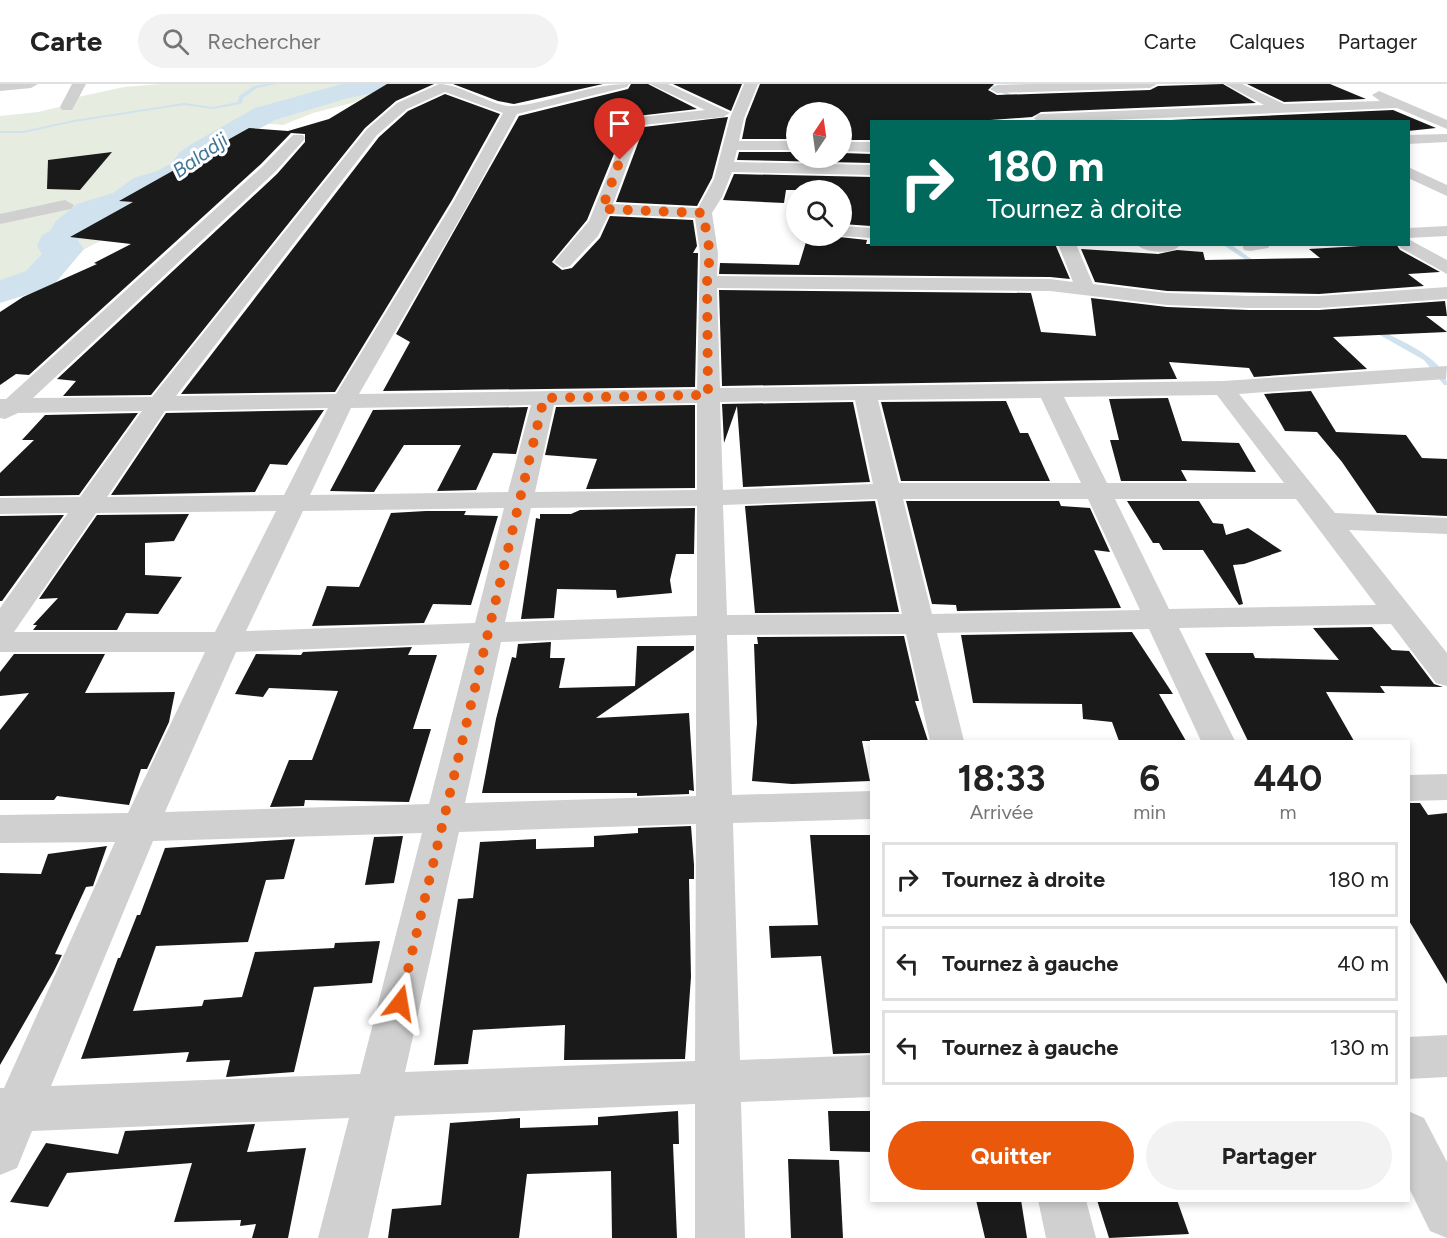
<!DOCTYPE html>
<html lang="fr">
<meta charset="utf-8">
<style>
body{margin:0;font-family:Figtree,sans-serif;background:#f2f2f2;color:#222;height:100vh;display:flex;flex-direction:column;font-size:22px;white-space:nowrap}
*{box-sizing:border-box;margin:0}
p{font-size:20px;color:#767676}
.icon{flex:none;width:33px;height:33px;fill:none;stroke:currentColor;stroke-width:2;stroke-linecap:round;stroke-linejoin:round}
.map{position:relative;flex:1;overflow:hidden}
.side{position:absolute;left:870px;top:656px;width:540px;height:462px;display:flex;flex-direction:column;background:#fff;border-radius:0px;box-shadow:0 3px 9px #0003}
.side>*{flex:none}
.top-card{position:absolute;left:870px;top:36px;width:540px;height:126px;border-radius:0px;box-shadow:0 3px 9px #0003;background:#00695c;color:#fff;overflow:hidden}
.needle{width:39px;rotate:13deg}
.fabs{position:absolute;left:786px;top:18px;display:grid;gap:12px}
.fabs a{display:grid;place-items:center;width:66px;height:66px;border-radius:50%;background:#fff;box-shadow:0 3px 9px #0003;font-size:30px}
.pin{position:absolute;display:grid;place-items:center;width:51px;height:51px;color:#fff;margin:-62px -26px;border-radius:50% 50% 50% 0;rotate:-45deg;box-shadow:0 0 6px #0007}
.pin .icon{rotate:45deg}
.me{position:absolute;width:66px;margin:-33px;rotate:14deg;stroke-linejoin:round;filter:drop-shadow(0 0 4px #0008)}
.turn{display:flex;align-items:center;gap:21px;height:126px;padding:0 18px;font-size:27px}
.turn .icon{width:78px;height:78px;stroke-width:2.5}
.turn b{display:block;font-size:42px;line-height:51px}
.eta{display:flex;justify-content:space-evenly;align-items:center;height:102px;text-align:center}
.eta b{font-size:36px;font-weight:700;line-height:42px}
.primary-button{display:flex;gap:12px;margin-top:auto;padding:12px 18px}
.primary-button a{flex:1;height:69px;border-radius:36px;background:#ea580c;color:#fff;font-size:24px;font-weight:700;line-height:69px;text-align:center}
.primary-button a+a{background:#f2f2f2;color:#222}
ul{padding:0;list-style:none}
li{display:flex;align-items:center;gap:18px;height:75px;margin:0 12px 9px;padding:0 6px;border:3px solid #e0e0e0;border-radius:0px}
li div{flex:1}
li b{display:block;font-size:22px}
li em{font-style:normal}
header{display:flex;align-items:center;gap:36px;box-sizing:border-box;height:84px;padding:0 30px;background:#fff;border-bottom:2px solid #e0e0e0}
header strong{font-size:28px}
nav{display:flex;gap:33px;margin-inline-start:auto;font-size:21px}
.search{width:420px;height:54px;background:#f2f2f2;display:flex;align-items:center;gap:15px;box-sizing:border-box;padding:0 21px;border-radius:33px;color:#767676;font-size:22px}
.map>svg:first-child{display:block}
.green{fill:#e6ecdf}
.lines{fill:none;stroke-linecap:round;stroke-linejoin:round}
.stream{fill:#cfe2ee;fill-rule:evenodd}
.river{fill:#cfe2ee;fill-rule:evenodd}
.building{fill:#1a1a1a}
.street{fill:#d0d0d0;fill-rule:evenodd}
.route{stroke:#ea580c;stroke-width:10;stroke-dasharray:0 18}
.labels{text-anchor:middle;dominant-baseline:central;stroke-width:6;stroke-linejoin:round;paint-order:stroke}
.far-water-label{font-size:20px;font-style:italic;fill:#3f7597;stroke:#fff}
</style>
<header>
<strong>Carte</strong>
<div class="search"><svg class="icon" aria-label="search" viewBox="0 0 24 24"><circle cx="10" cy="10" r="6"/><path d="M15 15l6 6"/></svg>Rechercher</div>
<nav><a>Carte</a><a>Calques</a><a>Partager</a></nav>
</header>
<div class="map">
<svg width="1447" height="1154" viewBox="0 0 1447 1154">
<rect width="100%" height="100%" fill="#fff"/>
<!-- green -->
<path class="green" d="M161 0H394L352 19 313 29 283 41 259 39 234 49 156 101 115 117 104 155 0 209V32L38 28 63 22 78 13 124 3Z"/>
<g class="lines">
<!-- stream -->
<g class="stream">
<path d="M266 0H276L257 4 243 14 242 19 240 20 213 25 184 21 74 38 23 49H0V47H23L74 36 184 19 213 23 238 18 239 12 254 2Z"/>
<path d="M986 0H991L1022 16 1050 38H1044L1018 18Z"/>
<path d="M1222 160H1230L1250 174 1264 179 1261 181 1246 176Z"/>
<path d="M1369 243H1373C1395 254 1447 274 1447 301H1444L1424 276 1369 245Z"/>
</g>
<!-- river -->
<path class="river" d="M342 0H398L394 5 348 14 275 36 210 73C198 82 193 94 179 101 172 104 163 104 156 108 148 112 141 120 133 124 107 134 95 134 78 157L84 165 52 203 0 219V196L26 187 42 170 37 162 42 151 50 147 56 137 77 120 113 109 134 94 157 87 172 79 179 69 190 61 255 24Z"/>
</g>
<!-- building -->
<g class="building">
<path d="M387 0H434L396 17 365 44 151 311 63 312 76 297 57 295 277 90 305 58V50L291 49 261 80 29 291 16 290 0 301V228L23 213 97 180 94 179 131 160 70 153 133 118 119 117 249 44 288 47 329 35Z"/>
<path d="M453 0H603L514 20 498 17Z"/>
<path d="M631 0H648L697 25 629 33 587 136 552 178 562 186 572 184 600 154 610 132 693 136 697 162 693 169H698L695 303 383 307 410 258 396 250 519 32 628 5Z"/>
<path d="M673 0H742L731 27Z"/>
<path d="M760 0H994L988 6 997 11 1150 6 1158 2 1223 0 1256 19 1041 28 1032 33 963 38H872V56H842V28H796V55H742L746 35Z"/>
<path d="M1247 0H1330L1366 15 1284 18Z"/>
<path d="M445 10 500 30 452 116 335 308 181 310 379 53 408 27Z"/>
<path d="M1393 26 1436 44 1408 47V38H1127Z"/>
<path d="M728 33 712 94 697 122 616 118 644 43Z"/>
<path d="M112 68 80 106 47 105 48 76Z"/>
<path d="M739 68H796V74H842V69L872 70V79L737 76Z"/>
<path d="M734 90 872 93 871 142 842 140V106H786L784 119 723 116Z"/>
<path d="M830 152 867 156 866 160H1055L1070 195 1050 193 719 190 720 179 799 181 806 158H829Z"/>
<path d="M1396 160 1400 166 1440 188 1408 190 1424 202 1319 210 1167 207 1095 198 1081 165 1158 170 1177 166 1203 168 1205 176 1320 174 1309 165Z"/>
<path d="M719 206 1031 209 1041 248 1096 252 1091 214 1167 223 1249 226H1319L1445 217 1447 232H1426L1447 248 1333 253 1367 285 1254 293 1249 284 1169 278 1177 295 722 302Z"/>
<path d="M1311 307 1336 348 1406 351 1422 374 1447 375V432L1377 429 1342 378 1317 348 1285 347 1264 310Z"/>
<path d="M1168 314 1182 357 1239 359 1256 388 1181 386 1187 397H1121L1110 356H1119L1109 315Z"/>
<path d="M1006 317 1020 349H1028L1050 397H901L881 318Z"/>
<path d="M853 318 870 398 743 403 737 322 724 359 722 320Z"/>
<path d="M695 321V404L586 405 597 375 545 371 556 323Z"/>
<path d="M528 323 516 370 493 369 476 406 437 407 461 361H404L374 408 330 407 373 326Z"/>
<path d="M324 326 287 381 270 380 255 408 111 411 166 329Z"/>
<path d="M138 329 79 411 0 412V389L34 356H22L45 331Z"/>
<path d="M875 417 899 528 755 529 745 422Z"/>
<path d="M906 417H1059L1061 422 1090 424 1110 468 1094 466 1121 524 957 527 956 521 932 520Z"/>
<path d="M1127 417H1199L1213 439 1223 440 1226 451 1248 444 1282 467 1244 480 1233 481 1243 520 1239 521 1203 466H1163L1159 459H1153Z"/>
<path d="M695 424 694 470H676L670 496 672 509 617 514 616 506 557 505 554 534 521 535 536 434 540 435V430H571L580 426Z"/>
<path d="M426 427H466L464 431 498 432 471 521 433 520 424 539 312 542 327 502 359 503 391 429Z"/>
<path d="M189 430 174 457 145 459V491L182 493 158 530 126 529 117 546H33L37 541H33L58 514 39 515 97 431Z"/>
<path d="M64 431 2 517H0V432Z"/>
<path d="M1372 543 1392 566 1409 567 1434 600 1443 603 1380 602 1385 609 1326 608 1354 657H1248L1205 569H1253L1255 574 1339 576 1313 544Z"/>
<path d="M1132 548 1173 610H1159L1186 657H1119L1112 638 1083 635 1082 620 973 619 961 551Z"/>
<path d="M904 552 919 617H915L928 657H862L870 697 792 700 752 697 757 639 754 560H758L757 553Z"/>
<path d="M551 558 550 574H565L559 604 635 602 637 562H694V566L596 634 689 629 694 707 689 706V710L637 712V709H482L496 635 512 573 516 574 518 560Z"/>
<path d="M412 563 408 571H437L413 645H431L409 718 305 716 304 722 270 723 289 676H312L338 607 269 604 263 613 235 610 256 570 301 571 303 568Z"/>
<path d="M14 570H105L85 609 175 608 169 638 147 685H141L129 721 57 712 54 716H0V646L29 609 0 612V588Z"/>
<path d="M1408 719H1420L1428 731 1447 729V900L1408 835Z"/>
<path d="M691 742 694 781V795H689L691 893 685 975 564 976 565 941 473 946 468 980 434 981 458 815 473 814 480 758 536 755V765L594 763V752L638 749V744Z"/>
<path d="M810 751H872V969L833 970 821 872 771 874 769 842 818 841Z"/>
<path d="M403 752 394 799 365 801 374 753Z"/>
<path d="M295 755 284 795 266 796 248 858 156 862 133 927 202 922 204 916 242 913 255 868 334 864 335 859 380 857 372 899 314 903 294 988 226 993 230 976 186 978 189 968 81 975 118 874H120L137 831H140L165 764Z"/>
<path d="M107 762 93 802 86 803 55 870 62 871 53 889 0 981V789L41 790 48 770Z"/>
<path d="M678 1027 679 1060H673L677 1154H612L611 1087 527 1090 519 1154H388L392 1125 441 1121 450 1039 520 1034V1044L598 1041V1033Z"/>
<path d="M828 1027H872V1068L830 1067Z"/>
<path d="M255 1040 247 1068 306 1064 288 1154H252L256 1140 240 1142 241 1136 174 1138 192 1079 67 1089 48 1123 10 1118 46 1059 118 1070 125 1047Z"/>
<path d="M788 1075 839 1076 843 1154H791Z"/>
<path d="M976 1116H1021L1027 1154H985Z"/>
<path d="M1097 1116H1177L1189 1150 1109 1154Z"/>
</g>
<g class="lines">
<!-- street -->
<g class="street">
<path d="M0 0H38L31 4 0 7Z"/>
<path d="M72 0H86L72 26H62L60 23Z"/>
<path d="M439 0C462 0 494 24 514 22 552 19 586 0 629 0L627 3 517 30 470 117 359 310 697 305 700 169 695 134 609 130 598 152 570 182 563 184 554 178 589 137 631 34 705 26 650 0H668L730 29 723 33 642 41 613 120 698 124 714 95 730 34 744 0H758L744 34 739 57H796V66H737L734 78 872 81V91L732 88 722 113 712 129 718 169 717 192 1050 195 1073 198 1058 160H1076L1093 200 1167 209 1249 212H1319L1447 203V215L1319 224H1249L1167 221 1050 207 717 204 720 304 1223 297 1447 282 1446 295 1239 310 1335 429 1447 434V450L1349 446 1447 569V602L1436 599 1391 540 1179 544 1235 657H1201L1149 545 937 549 964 657H930L906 550 727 551 732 711 872 707V735L733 739 740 976 872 971V1013L741 1018 745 1154H695V1020L395 1032 368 1154H318L349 1034 32 1047 17 1084 0 1091V1004H4L115 758 0 759V731L128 729 205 568H0V524L68 429 0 430V414L80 413 142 327 18 329 5 335 0 334V315H6L263 82 293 51H303L305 54 303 57 275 88 33 314 152 313 367 45 397 19ZM445 8 503 29 454 117 336 310 176 312 377 51 407 25ZM1217 311 1284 399H1107L1064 313ZM1041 314 1081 399H899L878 316ZM855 316 873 400 723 406 720 318ZM697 319V406L535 408 554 321ZM531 321 508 408 310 411 351 324ZM328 324 284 411 107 413 165 327ZM877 415 902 530 727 531 723 421ZM903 415H1088L1140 526 932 530ZM1115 415H1296L1376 521 1169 525ZM697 422V532L505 538 531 424ZM504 424 475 539 246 547 303 427ZM276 427 215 548H14L96 429ZM696 551V712L465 719 501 558ZM470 559 429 720 165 728 236 568ZM696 740 695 977 405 988 459 748ZM422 749 360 990 51 1002 153 757Z"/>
<path d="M1028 0H1157L1150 4 997 9 990 5 997 1Z"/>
<path d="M1225 0H1242L1284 20 1380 17 1372 11 1379 7 1447 36V45L1397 24 1061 38H1038L1034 34 1041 30 1264 21Z"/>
<path d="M1447 50V58L1408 60V51Z"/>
<path d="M842 58H872V68L842 67Z"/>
<path d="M1408 83 1447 101V112L1408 94Z"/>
<path d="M65 116 74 121 71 125 0 140V130Z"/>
<path d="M842 142 872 144V154L839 152H842Z"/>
<path d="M1447 142V152L1408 154V144Z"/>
<path d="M1408 155 1447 176V190L1401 164 1398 160H1408Z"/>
<path d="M1136 160H1178L1179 162C1172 171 1144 169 1136 160Z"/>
<path d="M1242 160H1271L1268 164 1250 167 1244 166Z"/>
<path d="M1447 690V716L1408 717V691Z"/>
<path d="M1447 951V993L1408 995V953Z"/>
<path d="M1408 1027 1424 1034 1447 1078V1154L1430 1147 1408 1102Z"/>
<path d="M1038 1116H1086L1096 1154H1046Z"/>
</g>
</g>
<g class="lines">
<!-- route -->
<path class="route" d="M400 919 544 314 708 311 707 198 710 169 703 129 602 125 620 76"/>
</g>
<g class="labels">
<!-- far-water labels -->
<g class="far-water-label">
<text transform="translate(200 71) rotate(-35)">Baladji</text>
</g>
</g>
</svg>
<div class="fabs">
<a><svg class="needle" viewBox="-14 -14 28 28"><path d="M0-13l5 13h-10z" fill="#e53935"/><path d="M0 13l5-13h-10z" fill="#767676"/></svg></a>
<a><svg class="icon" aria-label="search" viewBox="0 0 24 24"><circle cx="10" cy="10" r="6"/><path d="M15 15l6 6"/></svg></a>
</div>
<div class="pin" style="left:620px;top:76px;background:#d93025"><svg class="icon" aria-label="arrive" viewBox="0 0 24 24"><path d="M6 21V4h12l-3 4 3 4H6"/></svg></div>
<svg class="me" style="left:400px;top:919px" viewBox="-20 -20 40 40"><path d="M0-17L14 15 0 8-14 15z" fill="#ea580c" stroke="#fff" stroke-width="4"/></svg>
<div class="top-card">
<div class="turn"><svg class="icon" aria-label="right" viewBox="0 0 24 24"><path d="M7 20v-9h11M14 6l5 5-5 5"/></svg><div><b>180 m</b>Tournez à droite</div></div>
</div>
<section class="side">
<div class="eta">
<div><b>18:33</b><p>Arrivée</p></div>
<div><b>6</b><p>min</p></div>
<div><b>440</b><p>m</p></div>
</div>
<ul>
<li><svg class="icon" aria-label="right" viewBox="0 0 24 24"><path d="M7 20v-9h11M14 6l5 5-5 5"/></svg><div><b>Tournez à droite</b></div><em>180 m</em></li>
<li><svg class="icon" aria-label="left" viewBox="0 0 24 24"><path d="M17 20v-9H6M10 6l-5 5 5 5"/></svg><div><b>Tournez à gauche</b></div><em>40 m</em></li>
<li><svg class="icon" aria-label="left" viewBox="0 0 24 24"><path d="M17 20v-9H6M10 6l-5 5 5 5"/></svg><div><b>Tournez à gauche</b></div><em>130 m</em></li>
</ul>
<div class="primary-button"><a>Quitter</a><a>Partager</a></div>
</section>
</div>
